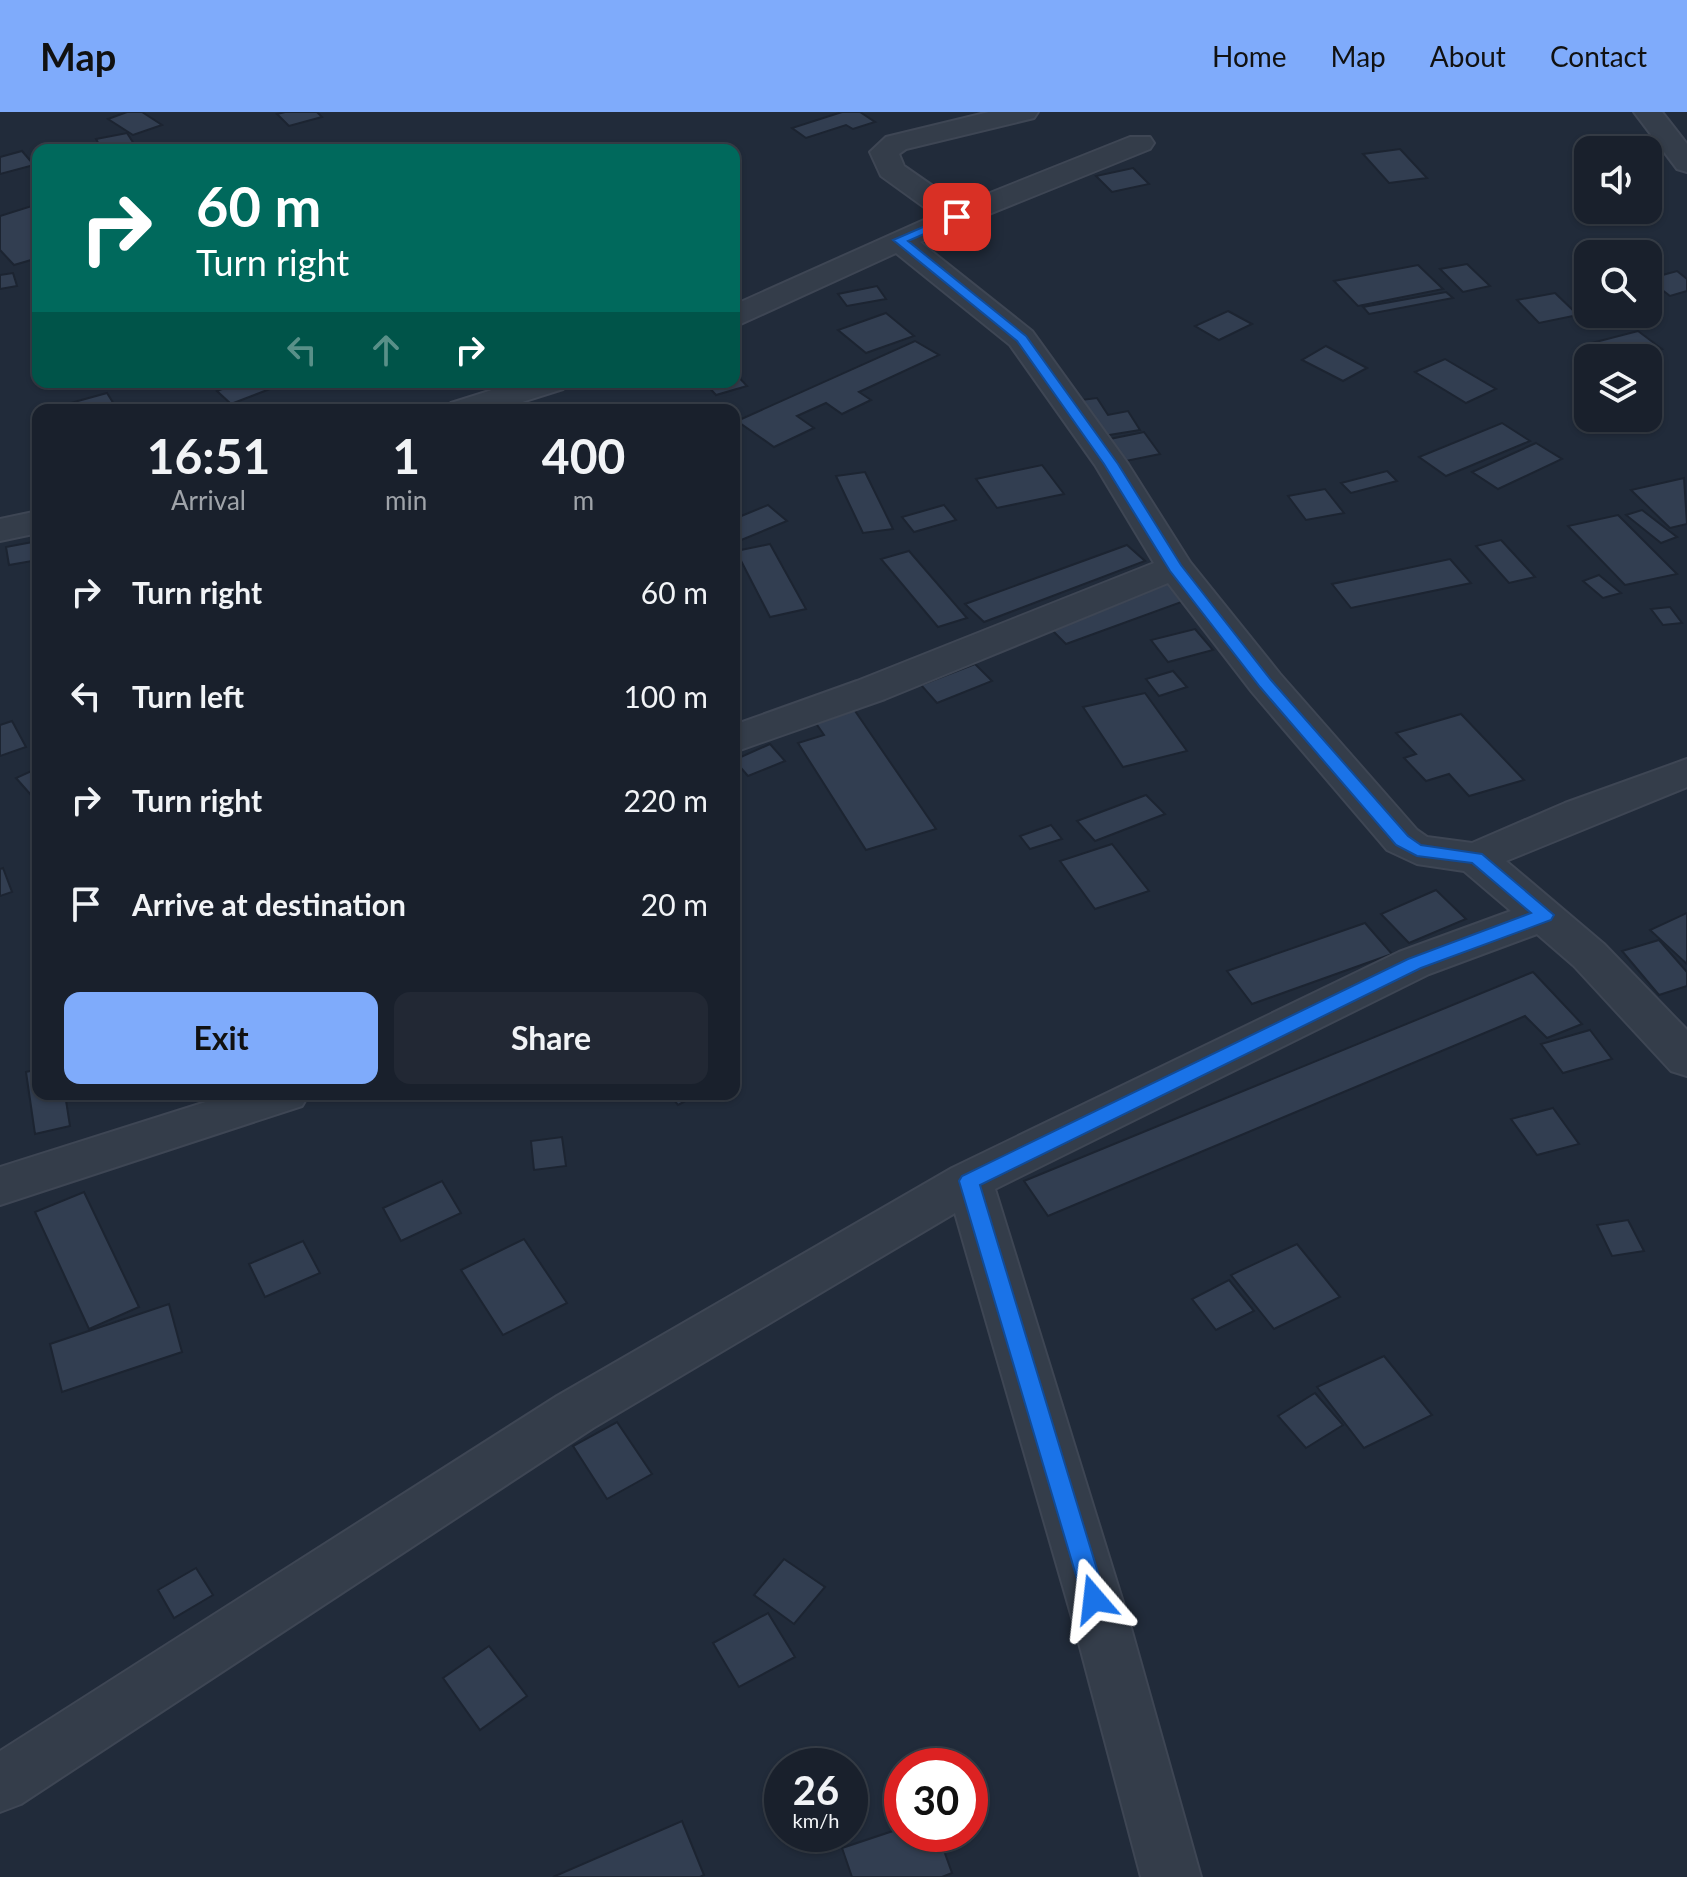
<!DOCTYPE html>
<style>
body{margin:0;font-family:Lato,sans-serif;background:#222834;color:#f1f3f6;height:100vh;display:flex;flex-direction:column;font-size:30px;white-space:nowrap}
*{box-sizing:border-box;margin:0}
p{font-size:26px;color:#9fa3a9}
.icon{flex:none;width:44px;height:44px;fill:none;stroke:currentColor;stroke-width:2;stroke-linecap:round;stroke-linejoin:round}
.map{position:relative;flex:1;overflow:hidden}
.side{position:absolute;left:32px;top:292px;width:708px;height:696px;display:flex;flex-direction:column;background:#19202c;border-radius:16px;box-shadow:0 2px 6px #0004,0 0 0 2px #373e48}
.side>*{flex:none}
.guide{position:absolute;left:32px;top:32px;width:708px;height:244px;border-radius:16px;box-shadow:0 2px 6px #0004,0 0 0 2px #373e48;background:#00695c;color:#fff;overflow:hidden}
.fabs{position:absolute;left:1574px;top:24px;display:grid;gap:16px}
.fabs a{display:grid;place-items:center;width:88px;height:88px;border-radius:16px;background:#19202c;box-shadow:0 2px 6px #0004,0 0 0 2px #373e48;font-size:40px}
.speed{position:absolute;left:764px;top:1636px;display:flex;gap:16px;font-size:40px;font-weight:700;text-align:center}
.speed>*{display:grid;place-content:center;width:104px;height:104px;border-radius:50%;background:#19202c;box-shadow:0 2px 6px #0004,0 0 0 2px #373e48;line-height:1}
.speed small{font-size:20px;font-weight:400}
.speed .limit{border:12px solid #d22;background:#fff;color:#111}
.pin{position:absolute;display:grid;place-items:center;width:68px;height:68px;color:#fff;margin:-34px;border-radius:16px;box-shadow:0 4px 12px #0006}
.me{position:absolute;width:88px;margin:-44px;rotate:343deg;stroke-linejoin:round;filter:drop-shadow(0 0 6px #0008)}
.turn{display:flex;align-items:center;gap:28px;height:168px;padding:0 32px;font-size:36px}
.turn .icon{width:104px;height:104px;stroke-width:2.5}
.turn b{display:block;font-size:56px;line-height:68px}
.lanes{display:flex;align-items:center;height:76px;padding:0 32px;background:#0003;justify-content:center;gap:40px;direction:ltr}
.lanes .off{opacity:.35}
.eta{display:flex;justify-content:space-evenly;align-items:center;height:136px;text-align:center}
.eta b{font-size:48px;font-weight:700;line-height:56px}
.button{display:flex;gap:16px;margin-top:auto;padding:16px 32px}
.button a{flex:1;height:92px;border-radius:16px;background:#7fabfb;color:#111;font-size:32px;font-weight:700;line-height:92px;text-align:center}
.button a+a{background:#222834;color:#f1f3f6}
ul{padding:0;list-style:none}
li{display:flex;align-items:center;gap:24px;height:104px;padding:0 32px}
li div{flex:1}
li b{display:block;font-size:30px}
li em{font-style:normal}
header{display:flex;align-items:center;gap:48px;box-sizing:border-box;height:112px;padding:0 40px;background:#7fabfb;color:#111}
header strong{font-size:38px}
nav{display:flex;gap:44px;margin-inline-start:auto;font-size:28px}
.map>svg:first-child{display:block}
.building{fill:#323e51;stroke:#1c2431;stroke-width:2}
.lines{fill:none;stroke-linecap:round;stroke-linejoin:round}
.minor-casing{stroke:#3e4654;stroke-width:4}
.minor{fill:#343d4a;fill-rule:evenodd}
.route{fill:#1a73e8;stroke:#114b97;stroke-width:2}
</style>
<header>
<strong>Map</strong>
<nav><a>Home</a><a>Map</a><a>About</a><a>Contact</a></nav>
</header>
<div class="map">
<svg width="1687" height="1765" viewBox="0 0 1687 1765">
<rect width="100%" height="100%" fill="#212b3a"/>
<!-- building -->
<g class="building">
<path d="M127 0H142L162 13 133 23 108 7Z"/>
<path d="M285 0H317L322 5 289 14 277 2Z"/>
<path d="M842 0H860L875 10 853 17 846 13 806 26 792 16Z"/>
<path d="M127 21 134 32 102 38 96 27Z"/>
<path d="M1400 37 1427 66 1389 71 1363 42Z"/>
<path d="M22 39 34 53 0 62V45Z"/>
<path d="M1133 56 1149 72 1112 80 1096 64Z"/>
<path d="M38 92V146L14 153 0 138V104Z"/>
<path d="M1467 152 1490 174 1463 180 1440 157Z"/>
<path d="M1418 153 1443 177 1358 194 1334 169Z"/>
<path d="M1677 159 1687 167V179L1670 184 1648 167Z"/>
<path d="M13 161 17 174 0 177V163Z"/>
<path d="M877 174 886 187 847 194 838 182Z"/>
<path d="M1446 180 1453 186 1369 202 1363 195Z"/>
<path d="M1555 181 1578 203 1539 211 1517 188Z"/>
<path d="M1228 199 1252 212 1219 228 1195 214Z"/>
<path d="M886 201 914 224 866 241 838 218Z"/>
<path d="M1638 219 1662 237 1629 246H1601L1584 233Z"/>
<path d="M915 229 939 243 859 280 871 288 842 302 826 291 797 304 814 316 774 335 737 309Z"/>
<path d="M1326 234 1367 256 1343 269 1302 248Z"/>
<path d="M1445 247 1496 277 1466 291 1415 260Z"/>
<path d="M734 260 747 274 716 283 704 270H734Z"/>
<path d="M240 270H288L231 292 217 279Z"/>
<path d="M107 281 117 297 58 298 56 295Z"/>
<path d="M1097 286 1108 303 1128 299 1140 318 1103 324 1081 288Z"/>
<path d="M1502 311 1530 329 1446 364 1419 345Z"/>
<path d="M1144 320 1160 342 1121 350 1105 328Z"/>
<path d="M1536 331 1562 347 1498 377 1472 360Z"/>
<path d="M1042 353 1064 382 997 396 976 367Z"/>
<path d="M1387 359 1397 369 1351 381 1341 371Z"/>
<path d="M865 360 893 417 863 421 836 364Z"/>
<path d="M1684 366 1687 412 1670 416 1631 378Z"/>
<path d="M1325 377 1344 401 1306 408 1288 384Z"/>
<path d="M768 393 787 409 734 431V407Z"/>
<path d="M944 393 956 408 914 420 902 405Z"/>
<path d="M1642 398 1677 425 1661 431 1626 403Z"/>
<path d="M1618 403 1677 462 1625 473 1568 414Z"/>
<path d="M1501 428 1535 465 1509 471 1476 434Z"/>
<path d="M38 429V448L9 453 6 435Z"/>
<path d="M770 432 806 497 770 505 736 439Z"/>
<path d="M1127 433 1145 449 984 510 965 492Z"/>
<path d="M909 439 967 506 938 515 881 447Z"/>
<path d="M1450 447 1471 471 1351 496 1332 472Z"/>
<path d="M1599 463 1621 481 1603 486 1583 469Z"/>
<path d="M1166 470 1187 488 1066 532 1047 513Z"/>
<path d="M1670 495 1682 511 1663 513 1651 497Z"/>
<path d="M1195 517 1213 538 1168 550 1151 528Z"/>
<path d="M975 552 992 569 937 591 921 573Z"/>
<path d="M1173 559 1187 575 1159 584 1146 567Z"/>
<path d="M1145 581 1187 639 1123 655 1083 595Z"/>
<path d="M853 596 936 717 866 738 798 631 824 623 813 607Z"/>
<path d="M1461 602 1524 668 1469 684 1449 662 1426 669 1404 646 1416 642 1396 621Z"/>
<path d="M12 609 26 635 0 644V613Z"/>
<path d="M770 632 785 649 748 664 734 648Z"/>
<path d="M38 656V680L31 683 16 666Z"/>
<path d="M1146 683 1165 702 1095 729 1077 709Z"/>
<path d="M1051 713 1062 727 1030 737 1020 724Z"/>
<path d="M1112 732 1149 779 1095 797 1060 749Z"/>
<path d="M3 756 12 780 0 784V757Z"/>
<path d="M1436 778 1466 807 1409 831 1381 802Z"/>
<path d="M1687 801V852L1650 818Z"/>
<path d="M1365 811 1392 842 1252 892 1227 859Z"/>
<path d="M1659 828 1687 860V874L1659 883 1622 839Z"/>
<path d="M1533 860 1582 912 1547 926 1525 904 1048 1104 1024 1069Z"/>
<path d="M1590 918 1612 947 1563 961 1541 932Z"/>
<path d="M38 957V982H65L70 1014 35 1022 26 960Z"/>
<path d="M669 982H699L678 993Z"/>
<path d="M1553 996 1579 1032 1537 1043 1511 1007Z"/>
<path d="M562 1025 566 1054 534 1058 531 1029Z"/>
<path d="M442 1069 461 1101 401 1129 383 1096Z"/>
<path d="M84 1080 139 1195 89 1217 35 1100Z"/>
<path d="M1628 1108 1644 1139 1612 1144 1597 1113Z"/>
<path d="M524 1127 567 1191 503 1223 461 1158Z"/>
<path d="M303 1129 320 1161 265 1185 249 1152Z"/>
<path d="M1297 1132 1340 1185 1274 1217 1231 1163Z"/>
<path d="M1229 1168 1254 1199 1216 1218 1192 1187Z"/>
<path d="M169 1192 182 1240 62 1280 50 1232Z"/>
<path d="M1384 1244 1432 1303 1364 1336 1317 1275Z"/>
<path d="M1315 1281 1343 1313 1306 1336 1278 1304Z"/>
<path d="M617 1310 652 1362 607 1387 573 1334Z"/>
<path d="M784 1447 825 1475 794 1512 754 1483Z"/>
<path d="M196 1456 213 1483 174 1506 158 1478Z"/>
<path d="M768 1501 795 1545 739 1575 713 1531Z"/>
<path d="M489 1534 527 1584 480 1618 443 1566Z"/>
<path d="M682 1709 704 1763 700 1765H553Z"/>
<path d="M902 1716V1722H938L952 1761 942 1765H852L842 1736Z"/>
</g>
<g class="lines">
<defs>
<g id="minor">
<path d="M989 0H1038L1034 6 906 37 899 42 904 54 960 93 1130 25H1150L1154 31 1150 37 920 130 1032 219 1128 352 1190 450 1280 562 1417 718 1427 725 1472 731 1565 691 1687 647V675L1506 749 1604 832 1687 918V964L1671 959 1574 854 1537 822 1429 862 995 1077 1131 1516 1201 1765H1141L1075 1516 955 1101 593 1316 21 1692 0 1700V1639L557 1284 952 1056 1399 840 1511 799 1464 759 1417 752 1387 738 1252 580 1168 471 885 587 734 640V613L857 569 1154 451 1095 353 1010 233 896 141 734 215V193L935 103 881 64 870 40 886 25Z"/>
<path d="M1634 0H1662L1687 32V60L1677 57Z"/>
<path d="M517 270H567L563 277 497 298H446L451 291Z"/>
<path d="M38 399V421L0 429V407Z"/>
<path d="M231 982H309L302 994 0 1093V1055Z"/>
</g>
</defs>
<!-- minor casing -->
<use href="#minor" class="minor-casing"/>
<!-- minor -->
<use href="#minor" class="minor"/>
</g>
<!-- route -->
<path class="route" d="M953 102 963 105 908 129 1026 224 1118 352 1181 453 1271 568 1408 724 1421 733 1482 742 1554 803 1551 808 1421 856 980 1073 1106 1487 1102 1494 1094 1497 1086 1494 1083 1487 959 1069 962 1064 1408 847 1531 801 1472 751 1417 744 1396 733 1260 575 1170 459 1104 352 1017 229 893 128Z"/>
</svg>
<div class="fabs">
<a><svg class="icon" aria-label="sound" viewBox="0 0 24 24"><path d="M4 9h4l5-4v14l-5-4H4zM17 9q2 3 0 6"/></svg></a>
<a><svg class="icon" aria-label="search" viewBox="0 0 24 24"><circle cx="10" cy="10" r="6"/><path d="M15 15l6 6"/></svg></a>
<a><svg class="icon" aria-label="layers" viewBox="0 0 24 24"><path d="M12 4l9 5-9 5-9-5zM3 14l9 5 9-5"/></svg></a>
</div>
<div class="speed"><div>26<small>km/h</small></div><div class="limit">30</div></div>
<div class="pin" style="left:957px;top:105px;background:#d93025"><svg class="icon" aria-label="arrive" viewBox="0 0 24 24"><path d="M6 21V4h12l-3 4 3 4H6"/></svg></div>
<svg class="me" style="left:1094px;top:1487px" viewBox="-20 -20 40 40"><path d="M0-17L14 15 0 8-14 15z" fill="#1a73e8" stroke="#fff" stroke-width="4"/></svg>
<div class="guide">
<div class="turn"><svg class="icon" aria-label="right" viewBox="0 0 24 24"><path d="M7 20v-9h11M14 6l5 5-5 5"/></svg><div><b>60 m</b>Turn right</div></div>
<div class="lanes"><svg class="icon off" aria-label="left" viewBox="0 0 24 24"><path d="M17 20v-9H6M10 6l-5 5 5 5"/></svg><svg class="icon off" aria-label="ahead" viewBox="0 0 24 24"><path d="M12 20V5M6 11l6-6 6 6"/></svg><svg class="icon" aria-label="right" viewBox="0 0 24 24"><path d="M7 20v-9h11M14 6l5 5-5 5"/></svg></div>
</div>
<section class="side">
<div class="eta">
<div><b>16:51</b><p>Arrival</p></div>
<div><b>1</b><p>min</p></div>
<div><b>400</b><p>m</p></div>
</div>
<ul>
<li><svg class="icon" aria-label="right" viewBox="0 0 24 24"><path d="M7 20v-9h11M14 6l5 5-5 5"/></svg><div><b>Turn right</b></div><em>60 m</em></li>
<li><svg class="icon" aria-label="left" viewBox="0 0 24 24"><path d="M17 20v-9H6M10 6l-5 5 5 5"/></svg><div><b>Turn left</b></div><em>100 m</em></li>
<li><svg class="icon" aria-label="right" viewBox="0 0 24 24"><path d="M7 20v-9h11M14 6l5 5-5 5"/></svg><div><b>Turn right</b></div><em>220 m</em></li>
<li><svg class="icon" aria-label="arrive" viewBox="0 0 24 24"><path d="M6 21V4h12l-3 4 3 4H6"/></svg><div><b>Arrive at destination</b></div><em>20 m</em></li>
</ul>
<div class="button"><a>Exit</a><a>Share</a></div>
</section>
</div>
